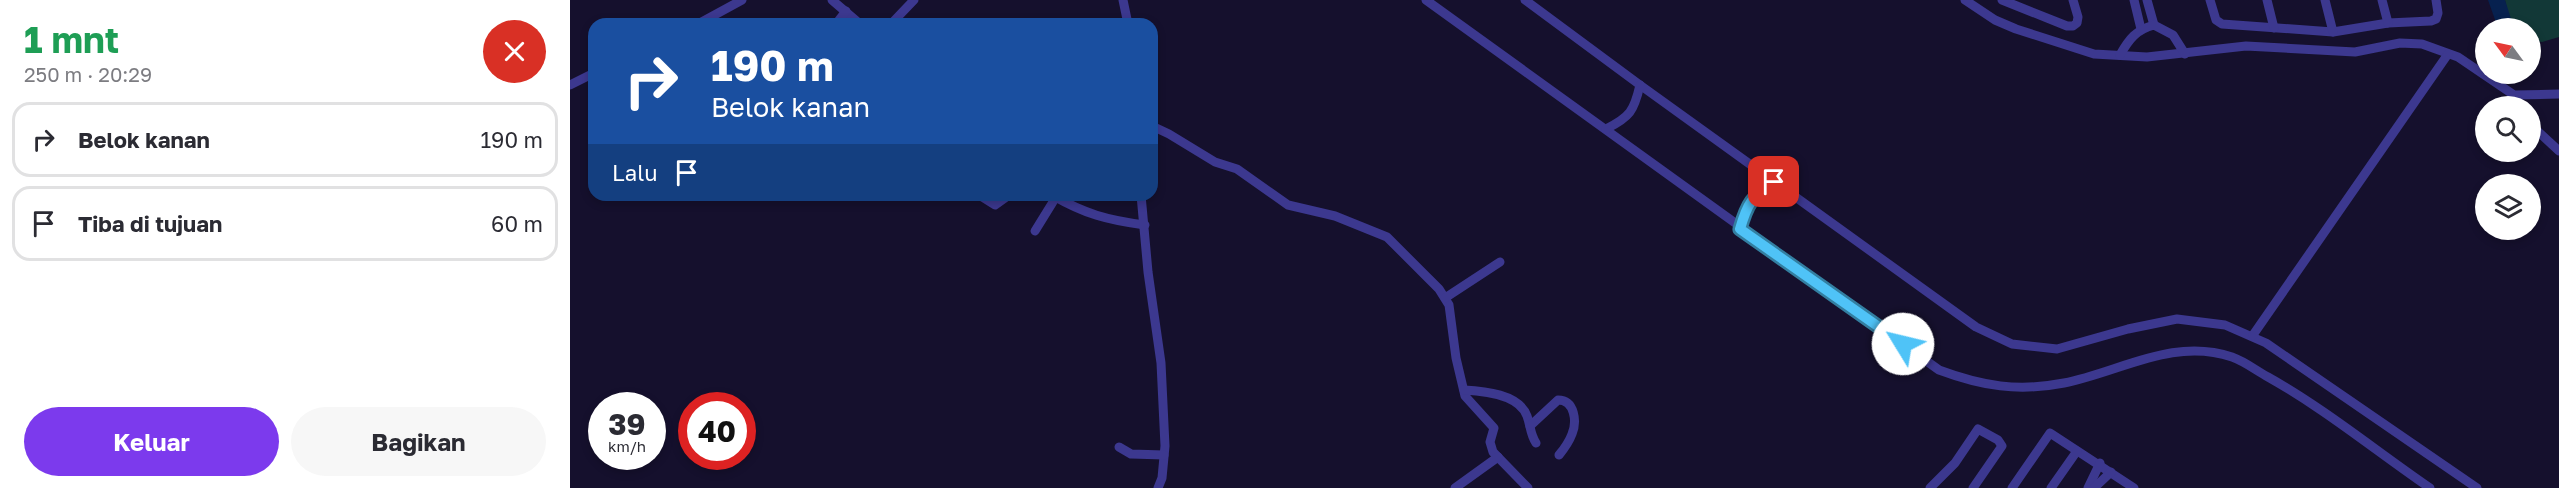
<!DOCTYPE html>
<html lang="id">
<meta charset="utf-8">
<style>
body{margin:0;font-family:"Golos Text",sans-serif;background:#f7f7f7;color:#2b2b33;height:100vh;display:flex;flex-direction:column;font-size:22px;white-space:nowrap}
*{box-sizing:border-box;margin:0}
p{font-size:20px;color:#7c7c81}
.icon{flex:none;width:33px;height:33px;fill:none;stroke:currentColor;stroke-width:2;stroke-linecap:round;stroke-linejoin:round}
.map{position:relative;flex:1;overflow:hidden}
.panel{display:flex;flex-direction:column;background:#fff;width:570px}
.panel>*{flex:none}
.top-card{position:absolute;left:18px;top:18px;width:570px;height:183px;border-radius:18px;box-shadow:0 3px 9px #0003;background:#1a4fa0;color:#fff;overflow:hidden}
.needle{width:39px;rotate:303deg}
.fabs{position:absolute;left:1905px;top:18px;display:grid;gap:12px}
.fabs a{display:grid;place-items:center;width:66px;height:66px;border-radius:50%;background:#fff;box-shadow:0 3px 9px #0003;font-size:30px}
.speed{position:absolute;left:18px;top:392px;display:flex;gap:12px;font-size:30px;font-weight:700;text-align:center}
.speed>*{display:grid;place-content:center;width:78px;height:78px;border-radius:50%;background:#fff;box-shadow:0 3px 9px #0003;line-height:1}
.speed small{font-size:15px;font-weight:400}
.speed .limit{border:9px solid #d22;background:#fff;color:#111}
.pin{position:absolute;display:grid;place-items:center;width:51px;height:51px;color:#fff;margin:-26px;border-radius:12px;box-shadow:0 3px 9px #0006}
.me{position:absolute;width:66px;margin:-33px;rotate:306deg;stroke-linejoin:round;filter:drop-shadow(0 0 4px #0008)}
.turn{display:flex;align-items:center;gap:21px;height:126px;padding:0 24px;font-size:27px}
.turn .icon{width:78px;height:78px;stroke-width:2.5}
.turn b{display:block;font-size:42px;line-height:51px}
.then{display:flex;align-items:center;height:57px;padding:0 24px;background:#0003;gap:12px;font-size:22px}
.round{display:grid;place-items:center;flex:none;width:63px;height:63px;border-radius:32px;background:#f7f7f7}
.head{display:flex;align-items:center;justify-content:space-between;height:102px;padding:0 24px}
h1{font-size:36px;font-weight:700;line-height:45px;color:#1e9e55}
.primary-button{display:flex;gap:12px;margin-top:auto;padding:12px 24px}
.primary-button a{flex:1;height:69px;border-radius:36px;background:#7c3aed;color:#fff;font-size:24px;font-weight:700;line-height:69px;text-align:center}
.primary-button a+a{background:#f7f7f7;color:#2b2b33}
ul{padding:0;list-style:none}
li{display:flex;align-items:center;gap:18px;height:75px;margin:0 12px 9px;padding:0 12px;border:3px solid #e1e1e2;border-radius:18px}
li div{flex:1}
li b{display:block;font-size:22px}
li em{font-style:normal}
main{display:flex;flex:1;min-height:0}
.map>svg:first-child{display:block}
.green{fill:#123837}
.water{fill:#07214f}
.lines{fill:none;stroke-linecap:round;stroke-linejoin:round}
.minor{stroke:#3c388f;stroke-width:9}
.route-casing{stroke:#337fa1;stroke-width:15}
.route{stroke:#4fc3f7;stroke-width:10}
</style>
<main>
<section class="panel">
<div class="head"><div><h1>1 mnt</h1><p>250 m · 20:29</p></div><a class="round" style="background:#d93025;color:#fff"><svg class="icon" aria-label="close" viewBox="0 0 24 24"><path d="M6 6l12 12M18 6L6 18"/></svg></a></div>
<ul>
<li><svg class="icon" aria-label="right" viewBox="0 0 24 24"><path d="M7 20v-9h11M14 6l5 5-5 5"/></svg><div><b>Belok kanan</b></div><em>190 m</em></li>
<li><svg class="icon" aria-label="arrive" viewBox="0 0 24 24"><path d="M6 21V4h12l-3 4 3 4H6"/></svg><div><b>Tiba di tujuan</b></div><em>60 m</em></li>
</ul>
<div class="primary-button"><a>Keluar</a><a>Bagikan</a></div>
</section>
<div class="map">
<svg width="1989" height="488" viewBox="0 0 1989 488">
<rect width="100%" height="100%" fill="#15102d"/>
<!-- green -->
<path class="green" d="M1935 0H1989V37L1972 42 1961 40 1960 28H1944L1941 26Z"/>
<!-- water -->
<path class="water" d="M1918 0H1935L1944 28H1928Z"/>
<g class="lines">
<!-- minor -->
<g class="minor">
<path d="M262 0 290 24"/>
<path d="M553 0 558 24"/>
<path d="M856 0 1369 370C1412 386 1448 392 1494 383 1550 372 1603 337 1662 357 1674 361 1687 371 1698 377 1755 409 1806 451 1860 488"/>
<path d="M955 0 1070 85 1406 327 1442 344 1487 349 1558 329 1607 319 1655 325 1696 343 1907 488"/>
<path d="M1395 0 1425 20 1446 29 1524 54 1577 57 1676 46 1785 52 1830 43 1852 44 1888 57 1944 95 1989 94"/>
<path d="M1432 0 1497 26H1503L1507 23 1508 17 1503 0"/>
<path d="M1564 0 1571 29"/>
<path d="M1577 0 1584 25"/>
<path d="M1640 0 1646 20 1652 24 1763 32 1818 23 1861 21 1866 19 1868 13 1866 0"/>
<path d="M1697 0 1704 28"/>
<path d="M1755 0 1763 32"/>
<path d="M1812 0 1818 23"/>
<path d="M128 24 172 0"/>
<path d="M266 24 276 11"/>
<path d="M321 24 344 0"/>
<path d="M1550 55C1559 39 1566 30 1584 25L1603 35 1615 54"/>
<path d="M0 85 24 73"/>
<path d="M1960 124 1989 151"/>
<path d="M582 126 599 134 645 162 667 169 718 205 765 216 817 237 869 289 879 305 886 358 895 396 924 428 920 442 923 452 958 488"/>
<path d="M1036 129C1060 117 1064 111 1070 85"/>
<path d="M409 195 425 205 439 195"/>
<path d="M482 195C515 214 537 220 575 225"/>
<path d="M571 195 578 272 591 363 595 446 592 478 588 488"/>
<path d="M1170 229C1177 206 1183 195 1204 182"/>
<path d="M465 231 486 197"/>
<path d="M875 298 930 262"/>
<path d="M1683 335 1878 54"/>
<path d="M894 390C914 391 949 394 957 416 961 427 960 434 966 443"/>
<path d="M960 426 988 400C1005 400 1007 422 1002 434 999 442 994 449 989 455"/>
<path d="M549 447 561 454 594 455"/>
<path d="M885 488 928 457"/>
<path d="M1360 488 1385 463 1408 429 1428 440 1432 446 1403 488"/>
<path d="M1442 488 1480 433 1564 488"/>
<path d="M1481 488 1507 451"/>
<path d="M1518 488 1530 463"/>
<path d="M1524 488 1541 472"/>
</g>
</g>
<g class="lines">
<defs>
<path id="route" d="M1204 182C1182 196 1177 204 1170 229L1333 344"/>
</defs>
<!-- route casing -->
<use href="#route" class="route-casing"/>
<!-- route -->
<use href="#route" class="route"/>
</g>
</svg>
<div class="fabs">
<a><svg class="needle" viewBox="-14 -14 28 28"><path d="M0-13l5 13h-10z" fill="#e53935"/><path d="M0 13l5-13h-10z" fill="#7c7c81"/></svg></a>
<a><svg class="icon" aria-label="search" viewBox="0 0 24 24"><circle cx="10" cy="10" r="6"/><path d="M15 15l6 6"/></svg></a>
<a><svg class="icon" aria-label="layers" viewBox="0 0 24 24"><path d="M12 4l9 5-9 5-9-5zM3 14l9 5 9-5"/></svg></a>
</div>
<div class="speed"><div>39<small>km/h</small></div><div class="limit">40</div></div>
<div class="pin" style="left:1204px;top:182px;background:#d93025"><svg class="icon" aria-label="arrive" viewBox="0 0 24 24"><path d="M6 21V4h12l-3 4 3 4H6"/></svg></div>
<svg class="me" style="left:1333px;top:344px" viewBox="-20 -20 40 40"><circle r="19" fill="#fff"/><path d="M0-13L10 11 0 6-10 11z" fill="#4fc3f7"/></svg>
<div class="top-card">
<div class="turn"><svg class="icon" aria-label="right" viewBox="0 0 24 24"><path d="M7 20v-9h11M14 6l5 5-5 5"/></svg><div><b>190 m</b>Belok kanan</div></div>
<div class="then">Lalu<svg class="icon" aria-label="arrive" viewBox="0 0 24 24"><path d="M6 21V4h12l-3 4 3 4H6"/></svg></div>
</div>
</div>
</main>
